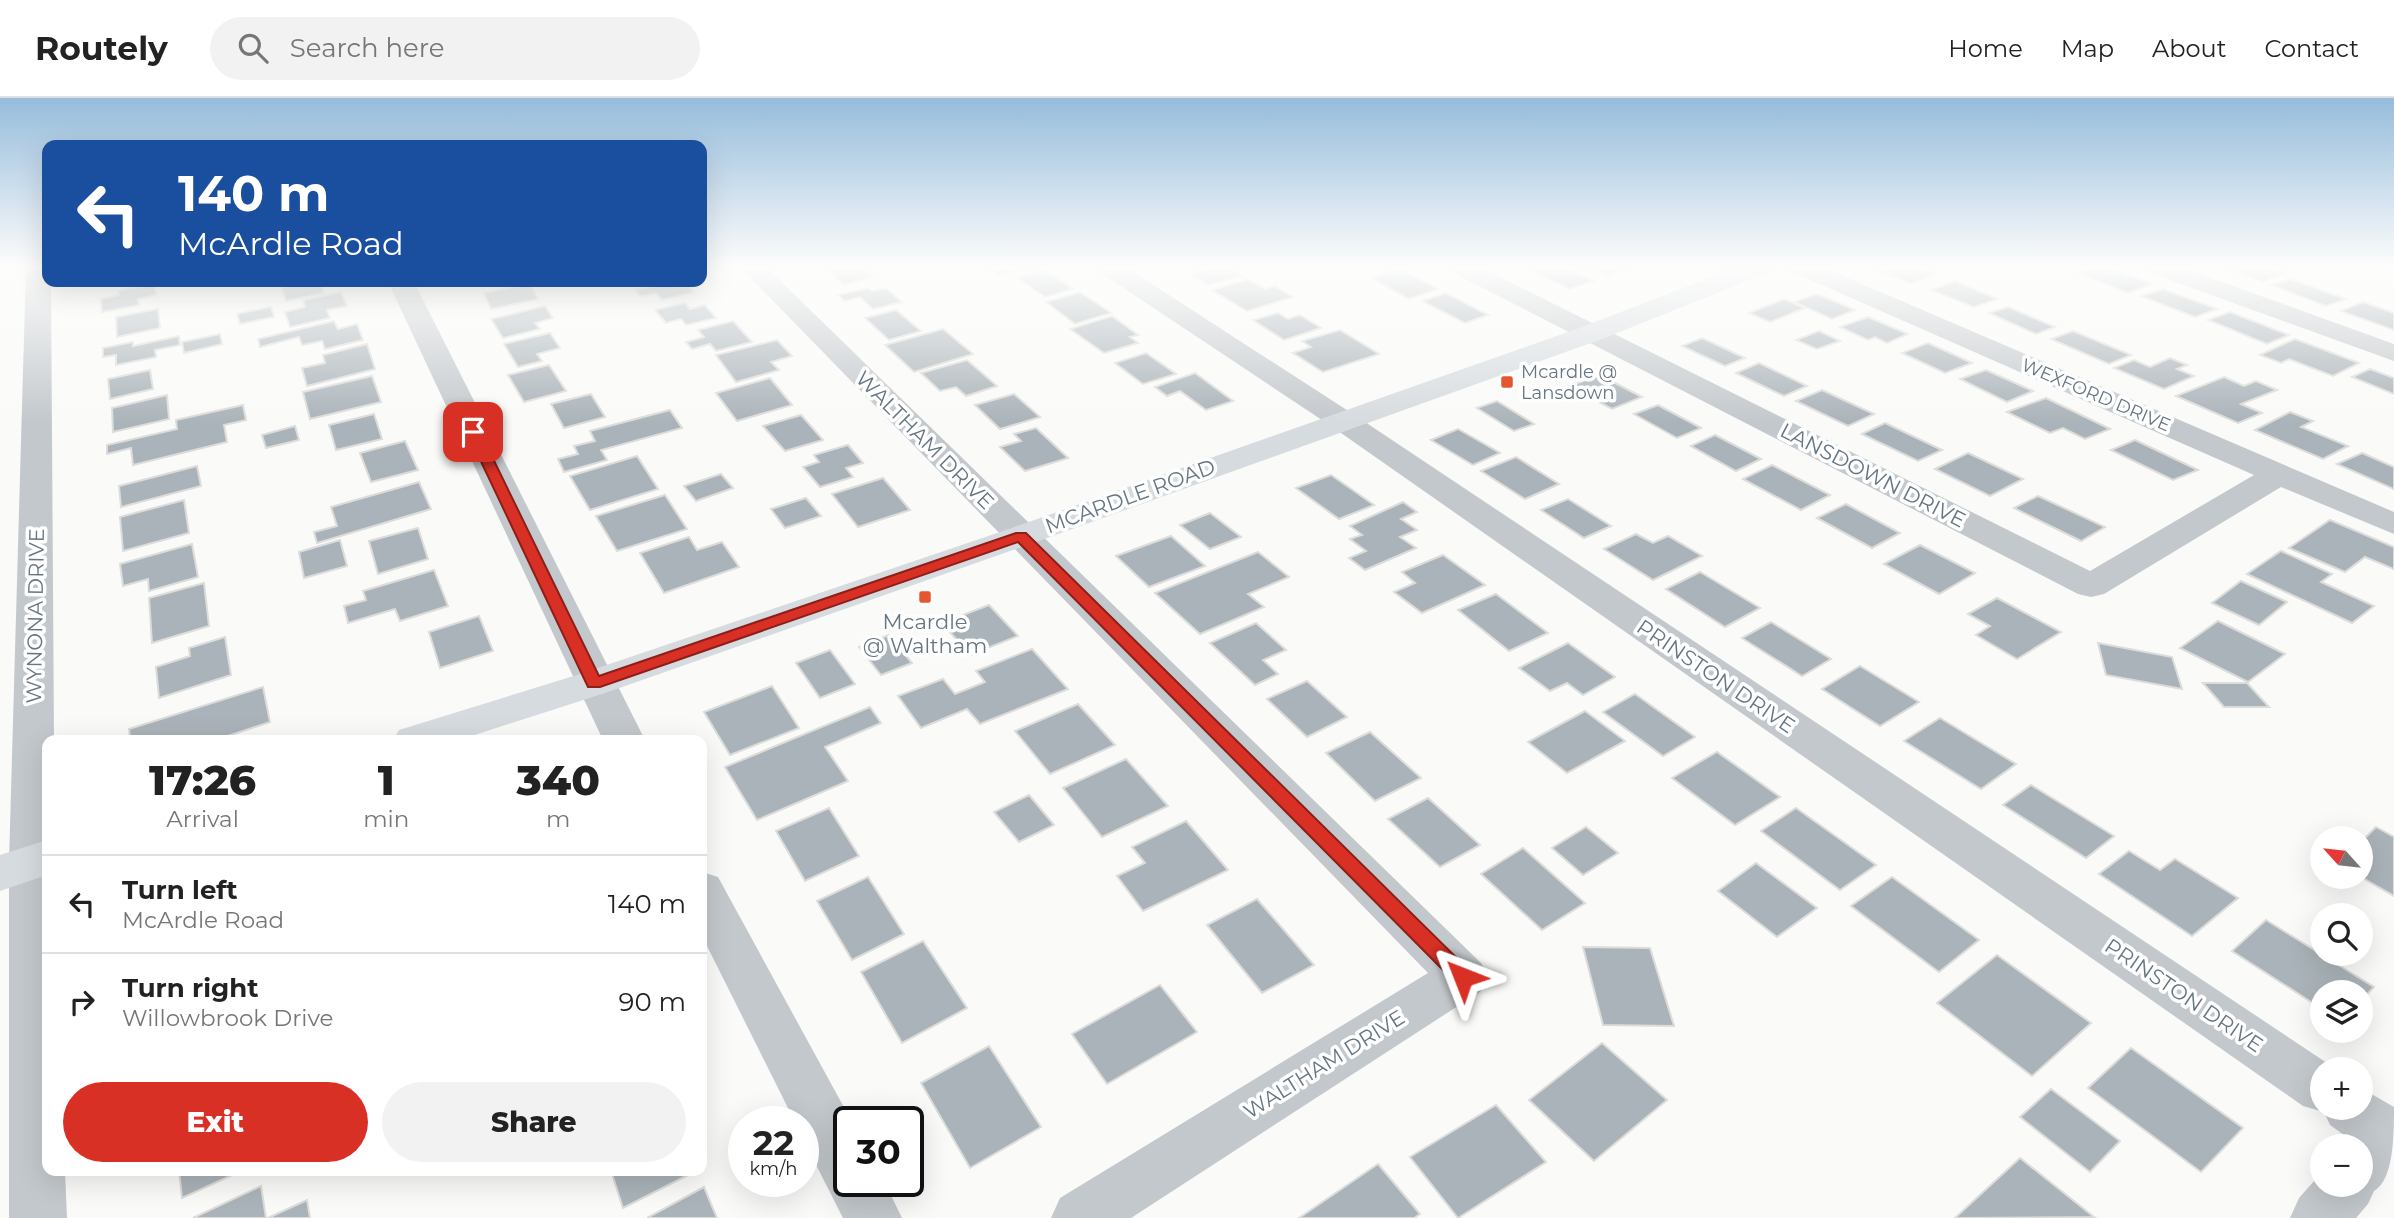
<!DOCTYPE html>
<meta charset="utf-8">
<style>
body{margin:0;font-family:Montserrat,sans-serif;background:#f2f2f2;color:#222;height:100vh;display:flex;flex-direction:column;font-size:26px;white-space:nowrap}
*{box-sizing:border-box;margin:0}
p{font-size:23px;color:#767676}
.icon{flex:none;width:38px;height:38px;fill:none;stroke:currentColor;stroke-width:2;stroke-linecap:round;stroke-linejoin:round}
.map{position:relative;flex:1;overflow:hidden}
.sheet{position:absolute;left:42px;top:637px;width:665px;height:441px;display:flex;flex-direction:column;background:#fff;border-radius:14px;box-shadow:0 7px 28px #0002}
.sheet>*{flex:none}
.banner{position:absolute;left:42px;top:42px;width:665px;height:147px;border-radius:14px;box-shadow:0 7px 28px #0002;background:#1a4fa0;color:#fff;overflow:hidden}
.needle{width:46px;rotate:297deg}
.controls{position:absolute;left:2310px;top:728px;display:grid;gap:14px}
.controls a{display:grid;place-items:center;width:63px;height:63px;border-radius:50%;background:#fff;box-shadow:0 7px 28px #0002;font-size:35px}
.speed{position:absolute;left:728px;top:1008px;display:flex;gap:14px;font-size:35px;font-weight:700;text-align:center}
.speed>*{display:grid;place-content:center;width:91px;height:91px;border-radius:50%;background:#fff;box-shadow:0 7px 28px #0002;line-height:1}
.speed small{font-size:18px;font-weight:400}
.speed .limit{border:4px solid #111;border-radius:10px;background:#fff;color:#111}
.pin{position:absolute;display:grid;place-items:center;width:60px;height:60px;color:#fff;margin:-30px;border-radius:14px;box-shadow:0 4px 10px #0006}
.me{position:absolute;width:77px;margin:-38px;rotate:315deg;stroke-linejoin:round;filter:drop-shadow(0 0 5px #0008)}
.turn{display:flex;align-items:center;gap:24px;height:147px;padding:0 21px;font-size:32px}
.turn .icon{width:91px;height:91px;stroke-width:2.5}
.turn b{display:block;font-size:49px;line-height:60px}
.eta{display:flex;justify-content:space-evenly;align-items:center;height:119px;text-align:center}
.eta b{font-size:42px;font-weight:800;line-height:49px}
.cta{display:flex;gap:14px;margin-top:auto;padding:14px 21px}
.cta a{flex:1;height:80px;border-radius:42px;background:#d93025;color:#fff;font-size:28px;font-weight:800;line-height:80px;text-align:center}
.cta a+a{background:#f2f2f2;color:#222}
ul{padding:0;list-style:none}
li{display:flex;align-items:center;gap:21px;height:98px;padding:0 21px;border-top:2px solid #e0e0e0}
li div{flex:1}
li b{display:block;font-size:26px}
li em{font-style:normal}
header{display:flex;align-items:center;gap:42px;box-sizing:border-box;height:98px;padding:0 35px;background:#fff;border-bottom:2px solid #e0e0e0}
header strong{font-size:33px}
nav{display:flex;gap:38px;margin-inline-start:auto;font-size:24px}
.search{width:490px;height:63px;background:#f2f2f2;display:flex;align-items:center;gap:18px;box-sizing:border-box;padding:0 24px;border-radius:38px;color:#767676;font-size:26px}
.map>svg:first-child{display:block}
.building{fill:#aab3b9;stroke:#dcdcda;stroke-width:2}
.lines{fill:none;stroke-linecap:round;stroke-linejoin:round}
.minor{fill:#c3c8cc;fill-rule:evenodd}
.major{fill:#d6dbdf;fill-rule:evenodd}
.route{fill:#d93025;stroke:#8d1f18;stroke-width:2}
.poi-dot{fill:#e4572e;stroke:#fff;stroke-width:2.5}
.labels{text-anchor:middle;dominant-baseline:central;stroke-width:7;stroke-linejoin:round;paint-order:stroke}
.far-poi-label{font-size:18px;fill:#657683;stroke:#fff;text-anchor:start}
.far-street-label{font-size:18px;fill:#657683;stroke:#fff}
.street-label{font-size:21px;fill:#657683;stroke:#fff}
.poi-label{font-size:21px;fill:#657683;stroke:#fff}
</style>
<header>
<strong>Routely</strong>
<div class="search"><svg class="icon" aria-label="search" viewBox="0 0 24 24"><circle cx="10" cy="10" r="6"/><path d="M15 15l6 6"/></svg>Search here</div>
<nav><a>Home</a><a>Map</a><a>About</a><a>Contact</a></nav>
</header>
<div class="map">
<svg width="2394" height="1120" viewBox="0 0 2394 1120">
<rect width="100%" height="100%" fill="#fafaf8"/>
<!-- building -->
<g class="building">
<path d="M823 168H860L874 179 844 187Z"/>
<path d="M986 168H1026L1029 170 999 178Z"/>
<path d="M1203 168H1228L1243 178 1208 187 1191 176 1208 171Z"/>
<path d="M1528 168H1583L1571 172 1595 183 1569 191 1523 169Z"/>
<path d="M1584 168H1627L1632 170 1607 178Z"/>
<path d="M1876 168H1914L1936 176 1911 186 1871 170Z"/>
<path d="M2099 168H2104L2152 186 2128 195 2078 175Z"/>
<path d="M2220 168H2267L2287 175 2262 184Z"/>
<path d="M1400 171 1438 191 1409 201 1371 180Z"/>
<path d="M1046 172 1073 191 1045 199 1018 180Z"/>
<path d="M1248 181 1265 191 1275 188 1293 199 1247 213 1212 192Z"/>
<path d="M2290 181 2346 201 2326 208 2271 187Z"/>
<path d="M1955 183 1997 201 1974 209 1931 192Z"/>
<path d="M300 184H320L324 195 286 203 281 188Z"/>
<path d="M668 184H684L694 194 662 202 656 195 641 198 635 192Z"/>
<path d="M155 186 156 197 138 201 139 207 102 214 101 201 119 197 118 193Z"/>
<path d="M530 186 538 201 491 211 484 195Z"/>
<path d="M868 190 872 193 886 190 902 204 873 211 860 199 845 203 838 197Z"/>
<path d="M2163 191 2217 211 2195 219 2141 198Z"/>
<path d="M341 194 347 208 327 212 330 220 290 229 285 214 305 209 303 202Z"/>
<path d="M1080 194 1111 215 1075 226 1046 204Z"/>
<path d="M1446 195 1488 217 1465 225 1422 203Z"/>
<path d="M1817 196 1855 212 1832 221 1794 204Z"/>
<path d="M1784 201 1805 210 1770 224 1749 215Z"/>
<path d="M2363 204 2394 215V232L2341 213Z"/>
<path d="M685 205 690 211 705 207 716 220 686 227 681 221 666 225 655 212Z"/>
<path d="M545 208 553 220 535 225 540 231 503 240 491 221Z"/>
<path d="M271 209 274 219 240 226 237 216Z"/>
<path d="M2008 209 2055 229 2036 236 1989 215Z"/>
<path d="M158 211 160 230 117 239 116 219Z"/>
<path d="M896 212 921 233 889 242 865 220Z"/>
<path d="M2230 214 2289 237 2267 246 2208 222Z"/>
<path d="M1278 215 1288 221 1300 217 1321 230 1284 242 1253 222Z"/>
<path d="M1112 218 1138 237 1130 239 1138 245 1104 255 1070 231Z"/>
<path d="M1868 219 1908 236 1887 245 1875 239 1868 242 1840 229Z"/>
<path d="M334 223 338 231 357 226 363 242 325 251 322 243 302 247 299 239 260 249 258 241Z"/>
<path d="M733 223 752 244 716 253 710 246 692 251 686 244 704 239 698 232Z"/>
<path d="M943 231 973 256 914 274 885 247Z"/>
<path d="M1340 232 1379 256 1323 274 1293 255 1311 249 1302 243Z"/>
<path d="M1819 233 1840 243 1817 251 1796 242Z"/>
<path d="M2073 233 2131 257 2109 266 2051 241Z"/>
<path d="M550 235 560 250 537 256 542 263 518 269 504 246Z"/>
<path d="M220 236 222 246 184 255 182 244Z"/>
<path d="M179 238 180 247 155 252 156 259 116 267V257L103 259V250L133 244V248Z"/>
<path d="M1702 240 1745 260 1725 268 1682 248Z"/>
<path d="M2295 241 2359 265 2333 278 2289 261 2281 265 2260 257Z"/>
<path d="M777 242 792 258 771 264 779 272 736 284 716 257Z"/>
<path d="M1928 245 1972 265 1945 275 1902 255Z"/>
<path d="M367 246 375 271 307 288 302 270 325 265 323 257Z"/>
<path d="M1146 255 1176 276 1143 286 1115 265Z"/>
<path d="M2170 260 2187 267 2177 271 2194 278 2164 291 2114 270 2134 262 2150 269Z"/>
<path d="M967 262 997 288 966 298 956 289 940 293 921 275Z"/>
<path d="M1759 265 1807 288 1784 298 1736 275Z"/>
<path d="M549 267 566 293 524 304 508 277Z"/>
<path d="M2370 271 2394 280V296L2352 279Z"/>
<path d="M150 272 153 291 110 301 108 281Z"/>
<path d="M1986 272 2033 293 2007 304 1960 281Z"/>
<path d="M1195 275 1233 303 1206 312 1180 293 1167 298 1155 289Z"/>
<path d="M1600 277 1642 299 1612 311 1569 288Z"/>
<path d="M372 278 381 304 310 321 303 294Z"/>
<path d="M2224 279 2244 288 2256 283 2277 292 2241 306 2262 315 2238 325 2176 298Z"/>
<path d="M770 280 792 307 737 323 716 295Z"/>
<path d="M1822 292 1874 316 1848 328 1796 303Z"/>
<path d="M591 296 605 319 564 330 551 306Z"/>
<path d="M1014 296 1040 319 1000 331 975 307Z"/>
<path d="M167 297 169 321 113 334 112 310Z"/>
<path d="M2046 300 2110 331 2085 341 2063 330 2050 335 2007 314Z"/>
<path d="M1497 303 1534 326 1514 333 1477 310Z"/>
<path d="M243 307 246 322 224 327 227 344 133 367 131 350 107 356V347L177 331 176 322Z"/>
<path d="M1658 307 1701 330 1677 340 1634 316Z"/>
<path d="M670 312 682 330 601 352 607 362 564 374 558 361 578 356 574 348 595 343 590 333Z"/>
<path d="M2290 314 2313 323 2301 329 2348 348 2323 361 2255 332Z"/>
<path d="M374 316 382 341 336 352 329 327Z"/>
<path d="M801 317 823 342 785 353 763 328Z"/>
<path d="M1885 325 1942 352 1918 363 1862 336Z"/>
<path d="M295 328 299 342 266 350 262 337Z"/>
<path d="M1036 330 1068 360 1025 373 1000 349 1021 343 1014 336Z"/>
<path d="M1458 331 1500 355 1473 367 1431 342Z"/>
<path d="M1715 337 1761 361 1736 373 1691 348Z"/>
<path d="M2135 342 2198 372 2173 382 2111 352Z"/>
<path d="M405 343 418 372 371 384 360 355Z"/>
<path d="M848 347 863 365 846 370 853 379 820 389 803 369 819 364 814 357Z"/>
<path d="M1968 355 2023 381 1990 398 1935 371Z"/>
<path d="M2362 355 2394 369V391L2337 366Z"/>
<path d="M637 358 658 391 590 412 570 378Z"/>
<path d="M1516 359 1559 386 1525 401 1481 373Z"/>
<path d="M1772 367 1830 397 1801 412 1743 381Z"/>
<path d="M197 368 201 388 121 409 119 388Z"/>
<path d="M721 376 733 390 696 403 684 388Z"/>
<path d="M1331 377 1374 407 1339 421 1296 390Z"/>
<path d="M883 380 910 412 858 429 832 396Z"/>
<path d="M419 384 431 411 317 445 314 434 337 428 331 409Z"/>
<path d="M665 397 687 431 617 453 596 418Z"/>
<path d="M2038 398 2105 429 2081 443 2014 410Z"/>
<path d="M806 400 821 418 785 430 771 411Z"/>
<path d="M1568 401 1611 428 1584 440 1541 412Z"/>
<path d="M184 402 189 435 123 453 120 419Z"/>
<path d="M1403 404 1417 414 1401 421 1417 432 1400 439 1416 450 1365 472 1349 460 1366 453 1350 441 1362 437 1350 428Z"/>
<path d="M1846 406 1900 435 1872 450 1817 420Z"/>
<path d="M1210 415 1241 439 1210 451 1180 427Z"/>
<path d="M2330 422 2394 449V471L2365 459 2345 474 2289 450Z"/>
<path d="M418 430 428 461 378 476 369 443Z"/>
<path d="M1636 436 1653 445 1668 438 1702 458 1653 482 1604 451Z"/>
<path d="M1171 438 1205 468 1149 489 1116 458Z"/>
<path d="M689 439 697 452 722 444 739 469 664 495 640 455Z"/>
<path d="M340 442 347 468 304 480 299 454Z"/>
<path d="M192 446 198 479 149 493 148 481 123 488 120 466Z"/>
<path d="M1920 447 1975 475 1939 496 1884 466Z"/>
<path d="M2281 453 2332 476 2321 484 2374 508 2352 525 2247 476Z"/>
<path d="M1258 454 1289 479 1248 496 1264 509 1200 536 1155 495Z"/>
<path d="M1443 457 1485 487 1422 515 1394 494 1415 485 1402 474Z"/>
<path d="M434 472 448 508 400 523 395 511 348 525 344 508 366 502 363 493Z"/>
<path d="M1700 474 1760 510 1725 529 1666 491Z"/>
<path d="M2241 483 2287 504 2259 527 2212 505Z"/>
<path d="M204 485 209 528 152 545 149 500Z"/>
<path d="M1496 496 1548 535 1509 553 1458 512Z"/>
<path d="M1997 500 2061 534 2017 561 1976 537 1990 528 1968 516Z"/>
<path d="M989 507 1018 538 970 557 942 525Z"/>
<path d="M479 518 493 553 440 570 429 534Z"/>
<path d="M2218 523 2285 556 2248 584 2180 550Z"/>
<path d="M1771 524 1831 561 1802 578 1742 540Z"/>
<path d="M1256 525 1286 552 1263 562 1278 576 1255 587 1210 545Z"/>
<path d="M889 537 912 565 881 577 859 549Z"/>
<path d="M225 539 231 577 159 600 156 569 190 558 189 550Z"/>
<path d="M1568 545 1615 579 1583 597 1567 585 1550 593 1519 570Z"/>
<path d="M2098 545 2172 559 2182 591 2106 577Z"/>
<path d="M1032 551 1068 591 980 626 967 611 921 630 898 598 943 581 955 596 985 584 976 573Z"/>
<path d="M830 552 855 586 820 600 796 565Z"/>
<path d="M1860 568 1919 604 1880 628 1822 591Z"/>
<path d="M1307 583 1347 619 1307 639 1267 601Z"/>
<path d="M2203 585H2247L2269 609H2224Z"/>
<path d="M772 588 799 630 730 657 704 614Z"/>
<path d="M263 589 270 624 216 642H130L129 631Z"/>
<path d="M1635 596 1695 639 1663 658 1603 614Z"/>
<path d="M1078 606 1115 647 1050 676 1015 633Z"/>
<path d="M870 609 881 625 825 649 848 683 757 722 725 669Z"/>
<path d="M1585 613 1625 643 1567 675 1528 644Z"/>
<path d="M1940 620 2016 666 1981 691 1904 643Z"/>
<path d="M1370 634 1421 680 1375 703 1326 655Z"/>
<path d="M1717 654 1780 699 1735 727 1672 680Z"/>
<path d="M1126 661 1168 708 1102 739 1063 690Z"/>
<path d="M2031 687 2114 738 2086 760 2003 707Z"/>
<path d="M1029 697 1054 727 1019 744 994 714Z"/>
<path d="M1428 700 1480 747 1440 769 1388 721Z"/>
<path d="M829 710 859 758 805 783 776 733Z"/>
<path d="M1796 710 1876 767 1840 792 1761 733Z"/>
<path d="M1186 723 1228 772 1143 813 1117 778 1145 765 1132 749Z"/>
<path d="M1586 729 1618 755 1583 777 1552 750Z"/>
<path d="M2376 729 2394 739V798L2361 779V744Z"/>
<path d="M1523 750 1585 805 1542 832 1481 776Z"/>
<path d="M2129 753 2160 772 2175 761 2238 800 2192 838 2099 776Z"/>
<path d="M1756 765 1817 810 1777 839 1718 793Z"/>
<path d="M868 779 904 836 852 862 817 803Z"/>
<path d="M1892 779 1979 842 1939 874 1851 808Z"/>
<path d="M1257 801 1314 867 1262 895 1207 827Z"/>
<path d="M2266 822 2374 889 2361 903V894H2322V911L2232 853Z"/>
<path d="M923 843 967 910 902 945 861 874Z"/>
<path d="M1583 849 1650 850 1674 928 1603 927Z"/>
<path d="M1997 857 2091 925 2032 978 1937 905Z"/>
<path d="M1160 887 1197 934 1107 986 1072 936Z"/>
<path d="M1602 945 1667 1002 1594 1063 1529 1002Z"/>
<path d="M989 948 1041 1029 970 1070 921 985Z"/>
<path d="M2131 950 2243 1030 2201 1074 2088 990Z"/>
<path d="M2051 991 2120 1043 2090 1074 2020 1019Z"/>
<path d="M1496 1007 1546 1064 1458 1120 1410 1059Z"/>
<path d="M2020 1060 2094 1119 1955 1120Z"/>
<path d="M1378 1066 1420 1116 1414 1120H1299Z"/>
<path d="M179 1073H241L182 1100Z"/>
<path d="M611 1073H696L623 1110Z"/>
<path d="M261 1088 266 1120H193Z"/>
<path d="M704 1089 717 1120H647Z"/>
<path d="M307 1102 310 1120H268Z"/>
</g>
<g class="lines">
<!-- minor -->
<g class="minor">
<path d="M26 168H47V184H51L54 642H47V1073H65L67 1120H9V764Z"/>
<path d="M739 168H765L1481 865 1488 879 1481 893 1131 1120H1051L1060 1100 1428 875Z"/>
<path d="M1095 168H1124L1353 316 2336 971H2322V1010H2361V990L2394 1009C2394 1036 2394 1082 2374 1093L2368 1106 2356 1120H2290L2299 1100 2322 1074V1087H2361V1048H2346L2351 1042 2330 1027 2324 1014 2303 1008 1331 328 1098 173Z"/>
<path d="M1447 168H1478L2090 473 2254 377 1790 173 1787 168H1820L2394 414V436L2281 389 2104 496 2091 499 2078 496 1450 173Z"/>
<path d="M2142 168H2178L2394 246V263L2145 173Z"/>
<path d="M388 184H414L645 642H603Z"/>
<path d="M702 774 718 779 852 1024H849V1083H884L902 1120H843L803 1041V1024H795L702 838Z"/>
</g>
<!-- major -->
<g class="major">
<path d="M1740 168H1775L1772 173 1602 241 1033 445 608 594 459 642H393L399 632 580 576 1009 431 1582 229Z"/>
<path d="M47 742V777L0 793V757Z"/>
</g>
</g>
<!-- sky -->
<linearGradient id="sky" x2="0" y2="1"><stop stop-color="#96bcdc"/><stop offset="0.52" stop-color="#fdfdfc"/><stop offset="1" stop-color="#fdfdfc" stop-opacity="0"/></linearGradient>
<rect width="2394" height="325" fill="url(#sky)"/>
<!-- route -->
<path class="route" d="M473 330 480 334 599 578 1016 435H1026L1470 873 1473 879 1470 885 1463 887 1456 885 1018 444 600 589H588L467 334Z"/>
<!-- markers -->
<g class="poi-dot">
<rect x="1500" y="277" width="14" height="14" rx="3.5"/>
<rect x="918" y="492" width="14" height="14" rx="3.5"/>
</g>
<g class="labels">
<!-- far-poi labels -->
<g class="far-poi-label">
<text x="1521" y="274">Mcardle @<tspan x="1521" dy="21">Lansdown</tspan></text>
</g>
<!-- far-street labels -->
<g class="far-street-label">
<text transform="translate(2096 297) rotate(23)">WEXFORD DRIVE</text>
</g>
<!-- street labels -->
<g class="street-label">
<text transform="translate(925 342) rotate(45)">WALTHAM DRIVE</text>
<text transform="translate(1873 377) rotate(27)">LANSDOWN DRIVE</text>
<text transform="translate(1130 398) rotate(-20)">MCARDLE ROAD</text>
<text transform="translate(35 518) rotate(-89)">WYNONA DRIVE</text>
<text transform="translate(1716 578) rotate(34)">PRINSTON DRIVE</text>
<text transform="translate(2184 897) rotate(34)">PRINSTON DRIVE</text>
<text transform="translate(1324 966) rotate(-32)">WALTHAM DRIVE</text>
</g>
<!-- poi labels -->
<g class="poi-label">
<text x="925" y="523">Mcardle<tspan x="925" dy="24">@ Waltham</tspan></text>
</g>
</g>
</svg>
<div class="controls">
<a><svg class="needle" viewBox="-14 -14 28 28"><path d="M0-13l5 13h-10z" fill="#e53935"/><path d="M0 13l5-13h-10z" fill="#767676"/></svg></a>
<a><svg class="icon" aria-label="search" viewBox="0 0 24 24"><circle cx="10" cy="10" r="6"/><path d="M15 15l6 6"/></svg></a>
<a><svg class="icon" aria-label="layers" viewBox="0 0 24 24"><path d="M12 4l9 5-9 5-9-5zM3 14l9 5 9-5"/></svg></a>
<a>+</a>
<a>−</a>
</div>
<div class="speed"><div>22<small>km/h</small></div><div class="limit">30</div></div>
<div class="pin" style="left:473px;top:334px;background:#d93025"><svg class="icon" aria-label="arrive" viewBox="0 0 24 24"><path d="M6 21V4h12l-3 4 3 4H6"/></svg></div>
<svg class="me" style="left:1463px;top:879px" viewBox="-20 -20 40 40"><path d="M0-17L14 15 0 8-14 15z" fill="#d93025" stroke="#fff" stroke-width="4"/></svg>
<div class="banner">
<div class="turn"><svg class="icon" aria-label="left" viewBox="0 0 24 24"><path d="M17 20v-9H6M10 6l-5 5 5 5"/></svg><div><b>140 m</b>McArdle Road</div></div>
</div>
<section class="sheet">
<div class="eta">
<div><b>17:26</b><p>Arrival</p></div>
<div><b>1</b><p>min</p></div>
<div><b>340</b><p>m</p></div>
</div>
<ul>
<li><svg class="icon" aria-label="left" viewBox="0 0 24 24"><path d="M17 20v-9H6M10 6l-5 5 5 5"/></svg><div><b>Turn left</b><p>McArdle Road</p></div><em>140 m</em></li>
<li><svg class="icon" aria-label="right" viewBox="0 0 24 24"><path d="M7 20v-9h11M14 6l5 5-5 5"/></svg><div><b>Turn right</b><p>Willowbrook Drive</p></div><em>90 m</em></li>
</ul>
<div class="cta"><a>Exit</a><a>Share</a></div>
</section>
</div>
